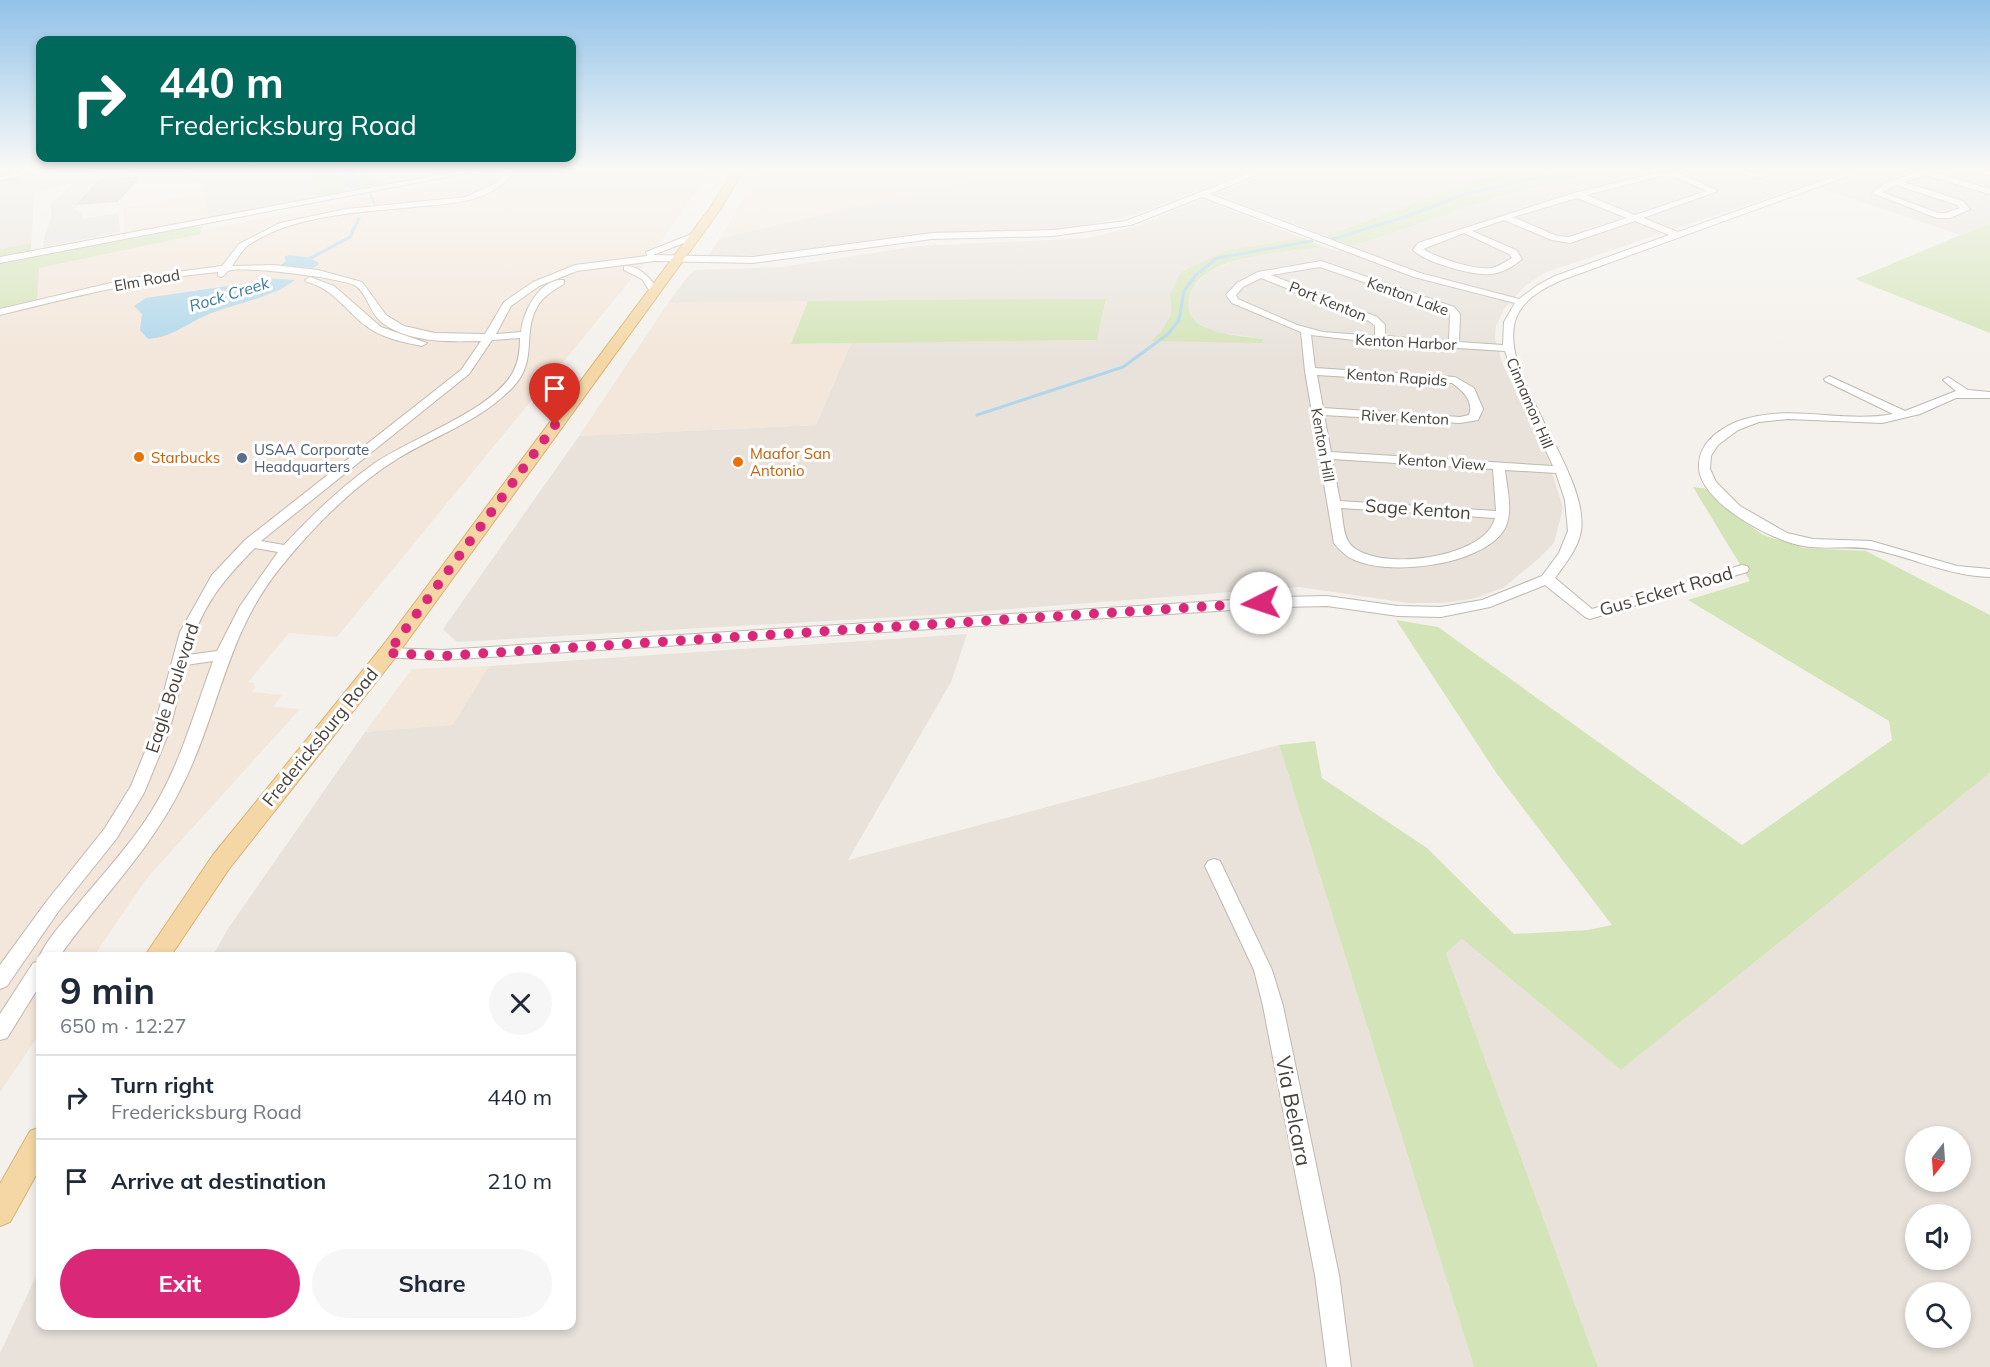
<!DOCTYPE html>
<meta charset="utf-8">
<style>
body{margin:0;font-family:Mulish,sans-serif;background:#f6f6f7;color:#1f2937;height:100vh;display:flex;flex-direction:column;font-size:22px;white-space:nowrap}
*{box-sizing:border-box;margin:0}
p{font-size:20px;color:#747a83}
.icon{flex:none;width:33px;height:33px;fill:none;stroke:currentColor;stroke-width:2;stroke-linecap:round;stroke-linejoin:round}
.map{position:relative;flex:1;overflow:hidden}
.panel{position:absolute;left:36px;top:952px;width:540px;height:378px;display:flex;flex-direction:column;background:#fff;border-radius:12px;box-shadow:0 3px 9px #0003}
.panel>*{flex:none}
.hud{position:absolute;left:36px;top:36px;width:540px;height:126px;border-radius:12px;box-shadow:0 3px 9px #0003;background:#00695c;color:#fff;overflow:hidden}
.needle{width:39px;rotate:197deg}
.tools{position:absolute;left:1905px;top:1126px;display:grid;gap:12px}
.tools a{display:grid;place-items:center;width:66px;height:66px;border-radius:50%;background:#fff;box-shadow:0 3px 9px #0003;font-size:30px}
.pin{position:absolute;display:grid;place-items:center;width:51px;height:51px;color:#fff;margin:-62px -26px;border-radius:50% 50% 50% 0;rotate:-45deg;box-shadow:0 0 6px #0007}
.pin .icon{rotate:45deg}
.me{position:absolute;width:66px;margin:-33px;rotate:266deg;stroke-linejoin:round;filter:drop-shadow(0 0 4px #0008)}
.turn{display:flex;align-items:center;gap:21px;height:126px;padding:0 24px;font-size:27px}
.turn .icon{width:78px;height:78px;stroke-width:2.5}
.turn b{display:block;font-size:42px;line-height:51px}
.round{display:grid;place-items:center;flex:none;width:63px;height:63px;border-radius:32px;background:#f6f6f7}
.overview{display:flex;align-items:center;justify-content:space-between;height:102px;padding:0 24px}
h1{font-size:36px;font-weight:700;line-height:45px}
.cta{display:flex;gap:12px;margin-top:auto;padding:12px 24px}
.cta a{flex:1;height:69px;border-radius:36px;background:#db2777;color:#fff;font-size:24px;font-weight:700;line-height:69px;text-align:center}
.cta a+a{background:#f6f6f7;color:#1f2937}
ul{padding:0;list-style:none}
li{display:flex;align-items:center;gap:18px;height:84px;padding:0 24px;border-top:2px solid #e0e1e3}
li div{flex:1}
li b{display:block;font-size:22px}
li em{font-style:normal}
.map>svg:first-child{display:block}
.residential{fill:#e8e2db;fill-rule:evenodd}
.commercial{fill:#f3e6da}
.green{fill:#d4e4b9}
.parking{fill:#e4e2e0}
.water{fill:#afd7ea}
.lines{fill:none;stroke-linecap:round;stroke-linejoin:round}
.stream{stroke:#afd7ea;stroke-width:3}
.river{fill:#afd7ea;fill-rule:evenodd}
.building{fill:#d5ccc2;stroke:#cfc3b6;stroke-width:1.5}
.minor-casing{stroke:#bfb8af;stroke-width:2}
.major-casing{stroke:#d8b276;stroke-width:2}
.minor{fill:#fff;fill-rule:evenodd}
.major{fill:#f4d7a5;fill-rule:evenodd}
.route{stroke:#db2777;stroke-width:10;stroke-dasharray:0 18}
.food-dot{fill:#e8710a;stroke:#fff;stroke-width:2}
.service-dot{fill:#5c6f8a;stroke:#fff;stroke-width:2}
.labels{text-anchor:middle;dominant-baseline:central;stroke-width:6;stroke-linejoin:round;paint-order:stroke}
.far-street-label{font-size:15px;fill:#48413a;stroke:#fff}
.far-service-label{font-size:15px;fill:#4e5e75;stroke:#fff;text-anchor:start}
.far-food-label{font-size:15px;fill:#c56008;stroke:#fff;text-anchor:start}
.far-water-label{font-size:16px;font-style:italic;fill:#397a9b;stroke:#fff}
.street-label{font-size:18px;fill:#48413a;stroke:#fff}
.near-street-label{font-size:21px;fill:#48413a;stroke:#fff}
</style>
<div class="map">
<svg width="1990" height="1367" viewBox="0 0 1990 1367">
<rect width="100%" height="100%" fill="#f4f1ec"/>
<!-- residential -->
<g class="residential">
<path d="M0 168H88L89 178 34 193 31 252 0 258Z"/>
<path d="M195 168H309L316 197 209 217 201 184 182 175Z"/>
<path d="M366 168H468L375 186Z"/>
<path d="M1024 168H1242L1248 171 1134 215 1082 226 1039 231 945 232 869 240 776 255 708 256 720 238Z"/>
<path d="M1282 168H1534L1471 181 1326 236 1217 194Z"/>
<path d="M1615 168H1990V223L1961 235 1808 184 1544 273 1525 286 1504 309 1496 326 1495 339 1503 365 1548 459 1563 508 1554 543 1537 560 1503 588 1472 599 1443 603H1408L1299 587 931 615 457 642 443 629 579 436 816 425 851 343 1097 340 1106 300 668 303 689 275 696 270 782 267 918 246 1088 238 1140 225 1202 199 1303 238 1227 250 1170 295 1171 314 1161 332 1263 339 1211 331 1190 317 1186 305 1192 287 1208 272 1227 264 1257 255 1324 247 1337 251 1498 197Z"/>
<path d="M967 634 951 682 848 860 1279 745 1474 1367H0V1353L40 1268V1326H572V957H212L229 927 365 732 453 724 489 666Z"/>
<path d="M1990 773V1367H1598L1446 953 1462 939 1621 1070ZM1916 1137H1960V1182H1916ZM1916 1215H1960V1260H1916ZM1916 1293H1960V1338H1916Z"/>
</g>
<!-- commercial -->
<g class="commercial">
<path d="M522 168H712L656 249 337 637 289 633 248 682 254 683 255 688 252 692 282 695 273 707 300 709 147 878 93 957H40V1033L0 1092V269Z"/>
<path d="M762 168H1024L720 238Z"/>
<path d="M203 193 209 217 125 234 123 208Z"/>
<path d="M808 301 791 344 851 343 816 425 579 436 668 303Z"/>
<path d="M489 666 453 725 365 732 412 669Z"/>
</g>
<!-- green -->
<g class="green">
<path d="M309 168H366L375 186 316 197Z"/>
<path d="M1534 168H1615L1498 197 1353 246 1326 236 1471 181Z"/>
<path d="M1990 223V333L1855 279Z"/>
<path d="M202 227 200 234 39 268 37 299 0 309V249L31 243V252L180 228Z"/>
<path d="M1303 238 1324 247C1292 251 1259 253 1228 263 1213 268 1195 278 1190 294 1176 333 1237 335 1263 339L1264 343 1151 341 1161 332 1171 314 1170 295 1181 272 1227 250Z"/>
<path d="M1106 299 1097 340 791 344 808 301Z"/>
<path d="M1693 487 1709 489 1735 515 1763 535 1804 548 1866 551 1990 615V773L1621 1070 1462 939 1446 953 1598 1367H1474L1279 745 1315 741 1322 778 1427 848 1514 934 1588 930 1612 925 1497 774 1396 620 1438 627 1742 845 1892 740 1889 721 1688 600 1750 581Z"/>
</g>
<!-- parking -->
<path class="parking" d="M137 169 130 177 100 180 74 209 82 214V219L118 213 120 232 43 247 45 234 51 220V204L74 183 94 176 97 172Z"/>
<!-- water -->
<g class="water">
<path d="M289 255 306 257 318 262V265L313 268 281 265 286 261 284 257Z"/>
<path d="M261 278 295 280C274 297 234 304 209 314 187 323 173 337 148 339L140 330 142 314 134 306 146 298 255 282Z"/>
</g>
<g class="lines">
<!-- stream -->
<g class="stream">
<path d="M371 195 374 203"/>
<path d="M1333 239 1405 217 1465 194 1581 168"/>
<path d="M296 266 350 237 359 218"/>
<path d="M977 415 1123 367 1168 334 1179 320 1184 291 1197 274 1217 258 1312 241"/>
</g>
<!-- river -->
<path class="river" d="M338 168H352L361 186 359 189H349Z"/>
</g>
<!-- building -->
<path class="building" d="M139 177 118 201 78 204 100 180Z"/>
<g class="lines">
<defs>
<g id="minor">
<path d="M32 168H46L0 181V177Z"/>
<path d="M476 168H493L0 263V257Z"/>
<path d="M1262 168H1273L1210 194 1420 273 1519 299 1538 285 1555 276 1669 235 1635 221 1570 243 1552 240 1504 220 1472 231 1516 250 1522 259C1514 266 1502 273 1491 274 1473 276 1427 263 1413 250L1418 243 1574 193 1661 172 1679 173 1718 191 1643 218 1678 232 1858 168H1870L1562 280C1546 287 1528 296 1519 312 1488 365 1590 469 1581 531 1578 549 1565 564 1555 578L1592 609 1742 565 1747 566 1749 569 1747 572 1590 619 1585 617 1545 585 1490 607 1441 617 1398 616 1327 606 1281 607 442 660 383 657 381 653 383 649 388 648 442 650 1281 597 1327 596 1398 606 1441 607 1482 600 1542 576 1559 553 1568 531 1565 500 1556 473 1505 470C1507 489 1514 513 1504 530 1482 566 1381 579 1347 556 1343 553 1338 548 1334 543L1305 371 1301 332 1232 303 1226 295 1237 283 1258 272 1321 261 1454 307 1460 314 1459 342 1503 345 1504 322 1515 303 1414 277 1202 197 1131 225 1053 236 932 239 753 263 655 261 577 271 539 286 511 306 496 334 521 332C523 312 539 278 564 280V284C554 290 543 296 537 307 522 334 538 361 513 387 481 421 436 435 397 459 354 486 316 524 284 563 225 633 221 710 181 788 150 851 99 900 59 957H40V985L7 1038 0 1040V1014L33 963 40 961 39 957C47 940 61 924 74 909 97 881 122 854 143 824 178 774 192 718 213 661L186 665 169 732 144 793 117 838 58 912 7 986 0 989V965L46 902 105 828 131 786 153 732 180 632 212 575 245 540 461 370 481 341C450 342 404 343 379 320 370 311 366 293 356 286 342 278 240 265 228 271 225 273 224 276 221 277L218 276V272C143 279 72 297 0 315V309L132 278 222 266 239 244 280 223 346 209 466 197 492 185 507 173 511 175C488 202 456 203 423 206 369 212 291 213 246 247 241 252 236 260 232 266L274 265 318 270 362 282 386 315 404 326 435 333 485 334 504 302 533 282 575 265 647 256 646 252 694 233 697 234V238L653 255 753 257 932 233 1053 230 1126 221ZM1661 176 1675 177 1707 191 1635 215 1586 195ZM1577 198 1627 218 1569 237 1557 236 1513 217ZM1464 233 1509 254 1512 258C1505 262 1498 267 1491 268 1473 270 1438 258 1423 249ZM1320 267 1448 311 1450 314 1449 341 1385 336V325L1377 317 1271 275ZM1261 278 1369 321 1375 326V336L1323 332 1297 325 1238 299 1236 295 1243 287ZM1311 335 1380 343 1505 351 1518 391 1553 466 1331 452 1324 415 1460 423 1478 420 1483 409 1474 388 1455 377 1315 368ZM520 338C520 349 519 360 514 370 497 409 408 439 372 465 340 488 311 516 284 545L261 541 469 374 492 340ZM1317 375 1452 383C1463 391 1474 401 1469 415L1460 417 1323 408ZM1332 459 1493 469 1496 511 1340 501ZM1341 508 1495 518C1486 559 1375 573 1350 544 1343 536 1343 518 1341 508ZM255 548 278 552 240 606 217 651 188 655C200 608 222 581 255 548Z"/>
<path d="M1722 168C1734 168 1744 171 1756 173 1766 174 1779 168 1790 168L1759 178Z"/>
<path d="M1930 168H1942L1933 172 1990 189V194L1925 175 1904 182 1963 201 1970 209 1950 218H1937L1872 193 1886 183ZM1896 185 1957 205 1960 208 1946 213H1938L1882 192Z"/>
<path d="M1966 168 1990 171V176L1967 170Z"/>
<path d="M624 266C640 265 651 279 659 291L657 293H651L642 279 624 270Z"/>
<path d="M310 277 334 286 381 327 427 343 422 346C402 342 382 338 366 326 345 310 334 289 307 282L305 280Z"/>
<path d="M1829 376 1905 411 1956 391 1943 380 1948 377 1968 390 1990 392V398H1956L1920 414 1882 423 1788 419 1759 422 1738 430 1718 445 1711 456 1710 469 1716 482 1740 506 1787 533 1813 539 1871 541 1957 566 1990 569V577C1948 576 1912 557 1871 549 1849 545 1826 550 1803 546 1772 541 1696 501 1699 464 1700 443 1718 430 1736 422 1787 402 1841 424 1893 414L1825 381 1824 379Z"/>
<path d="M1214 859 1220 861 1272 970 1283 1006 1339 1275 1351 1367H1327L1315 1275 1263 1006 1254 970 1205 866 1208 861Z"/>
</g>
<g id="major">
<path d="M735 168H745L719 211 395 658 229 869 170 957H144L213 855 381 648 710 208Z"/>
<path d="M40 1127V1168L10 1222 0 1226V1184L30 1131Z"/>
</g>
</defs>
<!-- minor casing -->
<use href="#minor" class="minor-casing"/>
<!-- major casing -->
<use href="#major" class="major-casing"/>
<!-- minor -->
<use href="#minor" class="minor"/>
<!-- major -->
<use href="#major" class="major"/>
</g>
<!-- sky -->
<linearGradient id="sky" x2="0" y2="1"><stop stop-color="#91c2e9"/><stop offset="0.47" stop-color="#faf9f6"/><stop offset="1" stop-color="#faf9f6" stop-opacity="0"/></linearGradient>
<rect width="1990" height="360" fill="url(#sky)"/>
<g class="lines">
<!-- route -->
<path class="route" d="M555 425 388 653 442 656 1261 603"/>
</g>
<!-- markers -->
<g class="food-dot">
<circle cx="139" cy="457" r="6"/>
<circle cx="738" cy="462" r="6"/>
</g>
<circle class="service-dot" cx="242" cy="458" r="6"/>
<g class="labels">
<!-- far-street labels -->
<g class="far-street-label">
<text transform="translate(147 280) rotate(-10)">Elm Road</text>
<text transform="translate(1408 296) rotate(20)">Kenton Lake</text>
<text transform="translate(1328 301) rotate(22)">Port Kenton</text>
<text transform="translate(1406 342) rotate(3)">Kenton Harbor</text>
<text transform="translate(1397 377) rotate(4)">Kenton Rapids</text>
<text transform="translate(1530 403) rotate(67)">Cinnamon Hill</text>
<text transform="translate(1405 417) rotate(3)">River Kenton</text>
<text transform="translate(1323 445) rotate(80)">Kenton Hill</text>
<text transform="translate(1442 462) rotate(4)">Kenton View</text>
</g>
<!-- far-service labels -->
<g class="far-service-label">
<text x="254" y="449">USAA Corporate<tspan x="254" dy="17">Headquarters</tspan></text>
</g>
<!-- far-food labels -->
<g class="far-food-label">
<text x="750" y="453">Maafor San<tspan x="750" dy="17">Antonio</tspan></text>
<text x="151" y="457">Starbucks</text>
</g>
<!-- far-water labels -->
<g class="far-water-label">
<text transform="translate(229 294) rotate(-17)">Rock Creek</text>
</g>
<!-- street labels -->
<g class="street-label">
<text transform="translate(1418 509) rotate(4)">Sage Kenton</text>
<text transform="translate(1666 591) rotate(-16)">Gus Eckert Road</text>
<text transform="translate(172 688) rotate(-72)">Eagle Boulevard</text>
<text transform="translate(320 737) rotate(-51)">Fredericksburg Road</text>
</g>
<!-- near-street labels -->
<g class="near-street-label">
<text transform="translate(1294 1111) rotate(79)">Via Belcara</text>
</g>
</g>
</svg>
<div class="tools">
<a><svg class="needle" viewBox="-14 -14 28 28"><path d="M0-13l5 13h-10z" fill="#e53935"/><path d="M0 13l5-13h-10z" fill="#747a83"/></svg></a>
<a><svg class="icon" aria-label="sound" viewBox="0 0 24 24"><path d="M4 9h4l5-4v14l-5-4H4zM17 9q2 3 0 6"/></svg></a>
<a><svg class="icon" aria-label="search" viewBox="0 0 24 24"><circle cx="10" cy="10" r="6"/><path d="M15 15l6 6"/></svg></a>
</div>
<div class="pin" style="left:555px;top:425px;background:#d93025"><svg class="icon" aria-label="arrive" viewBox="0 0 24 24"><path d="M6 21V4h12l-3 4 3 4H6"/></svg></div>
<svg class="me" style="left:1261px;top:603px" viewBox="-20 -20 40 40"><circle r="19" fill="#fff"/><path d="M0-13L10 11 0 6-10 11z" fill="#db2777"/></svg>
<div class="hud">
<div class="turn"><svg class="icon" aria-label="right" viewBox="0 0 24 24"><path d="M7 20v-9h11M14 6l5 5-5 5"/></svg><div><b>440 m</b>Fredericksburg Road</div></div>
</div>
<section class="panel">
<div class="overview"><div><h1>9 min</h1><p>650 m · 12:27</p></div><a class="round"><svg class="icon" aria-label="close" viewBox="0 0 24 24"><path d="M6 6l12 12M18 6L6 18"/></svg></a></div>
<ul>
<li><svg class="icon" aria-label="right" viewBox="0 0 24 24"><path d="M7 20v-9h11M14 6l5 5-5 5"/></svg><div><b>Turn right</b><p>Fredericksburg Road</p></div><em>440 m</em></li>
<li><svg class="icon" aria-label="arrive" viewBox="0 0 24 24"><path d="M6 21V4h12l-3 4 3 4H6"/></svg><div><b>Arrive at destination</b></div><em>210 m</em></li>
</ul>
<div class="cta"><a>Exit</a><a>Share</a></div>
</section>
</div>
